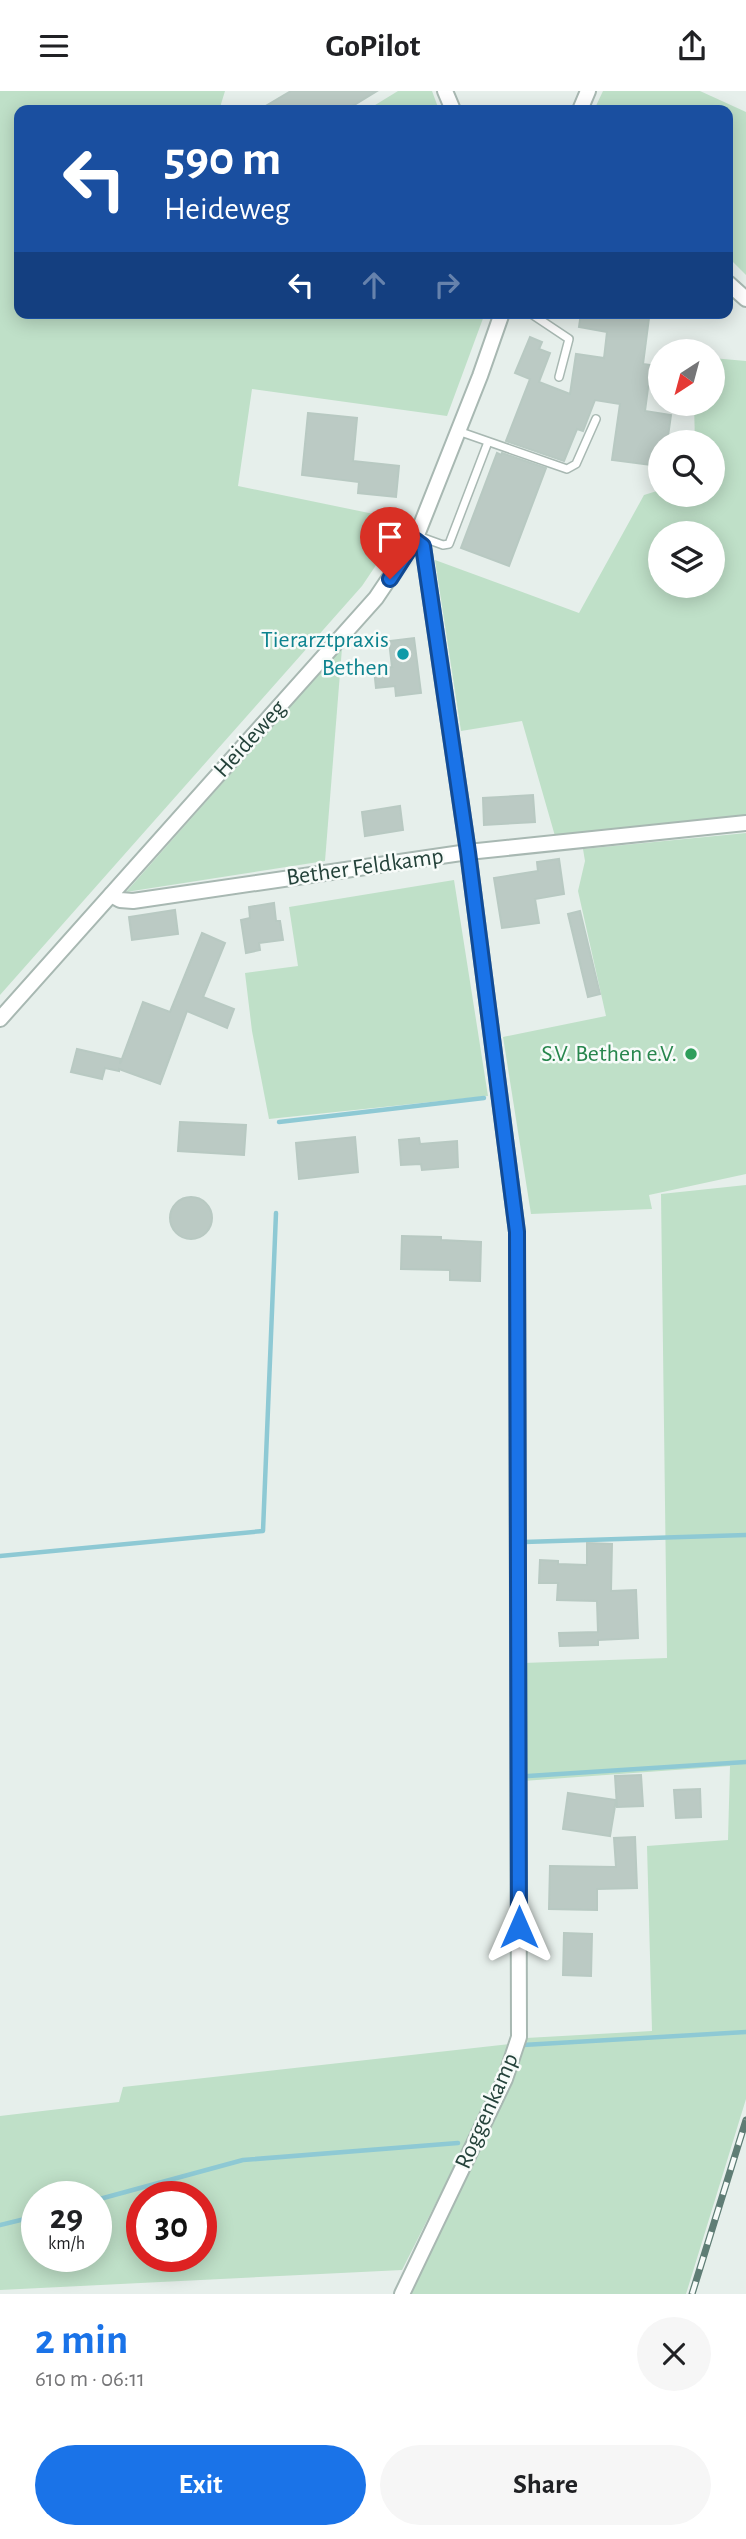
<!DOCTYPE html>
<meta charset="utf-8">
<style>
body{margin:0;font-family:"Alegreya Sans",sans-serif;background:#f6f6f6;color:#202124;height:100vh;display:flex;flex-direction:column;font-size:26px;white-space:nowrap}
*{box-sizing:border-box;margin:0}
p{font-size:23px;color:#757577}
.icon{flex:none;width:38px;height:38px;fill:none;stroke:currentColor;stroke-width:2;stroke-linecap:round;stroke-linejoin:round}
.map{position:relative;height:2203px;overflow:hidden}
.drawer{display:flex;flex-direction:column;background:#fff;flex:1}
.drawer>*{flex:none}
.hud{position:absolute;left:14px;top:14px;width:719px;height:214px;border-radius:14px;box-shadow:0 4px 18px #0003;background:#1a4fa0;color:#fff;overflow:hidden}
.needle{width:46px;rotate:216deg}
.buttons{position:absolute;left:648px;top:248px;display:grid;gap:14px}
.buttons a{display:grid;place-items:center;width:77px;height:77px;border-radius:50%;background:#fff;box-shadow:0 4px 18px #0003;font-size:35px}
.speed{position:absolute;left:21px;top:2090px;display:flex;gap:14px;font-size:35px;font-weight:700;text-align:center}
.speed>*{display:grid;place-content:center;width:91px;height:91px;border-radius:50%;background:#fff;box-shadow:0 4px 18px #0003;line-height:1}
.speed small{font-size:18px;font-weight:400}
.speed .limit{border:10px solid #d22;background:#fff;color:#111}
.pin{position:absolute;display:grid;place-items:center;width:60px;height:60px;color:#fff;margin:-72px -30px;border-radius:50% 50% 50% 0;rotate:-45deg;box-shadow:0 0 7px #0007}
.pin .icon{rotate:45deg}
.me{position:absolute;width:77px;margin:-38px;rotate:0deg;stroke-linejoin:round;filter:drop-shadow(0 0 5px #0008)}
.turn{display:flex;align-items:center;gap:24px;height:147px;padding:0 35px;font-size:32px}
.turn .icon{width:91px;height:91px;stroke-width:2.5}
.turn b{display:block;font-size:49px;line-height:60px}
.lanes{display:flex;align-items:center;height:66px;padding:0 35px;background:#0003;justify-content:center;gap:35px;direction:ltr}
.lanes .off{opacity:.35}
.round{display:grid;place-items:center;flex:none;width:74px;height:74px;border-radius:37px;background:#f6f6f6}
.headline{display:flex;align-items:center;justify-content:space-between;height:119px;padding:0 35px}
h1{font-size:42px;font-weight:600;line-height:52px;color:#1a73e8}
.primary-button{display:flex;gap:14px;margin-top:auto;padding:14px 35px}
.primary-button a{flex:1;height:80px;border-radius:42px;background:#1a73e8;color:#fff;font-size:28px;font-weight:600;line-height:80px;text-align:center}
.primary-button a+a{background:#f6f6f6;color:#202124}
header{display:flex;justify-content:space-between;align-items:center;height:91px;padding:0 35px;background:#fff;font-size:32px;font-weight:600}
.map>svg:first-child{display:block}
.green{fill:#bfe0c8;fill-rule:evenodd}
.lines{fill:none;stroke-linecap:round;stroke-linejoin:round}
.stream{stroke:#8ec9d4;stroke-width:4.5}
.building{fill:#bbcac4;stroke:#b8c9c2;stroke-width:2}
.service-casing{stroke:#a8b8b2;stroke-width:10}
.minor-casing{stroke:#a8b8b2;stroke-width:18}
.service{stroke:#fff;stroke-width:7}
.minor{stroke:#fff;stroke-width:14}
.rail-casing{stroke:#5f7d75;stroke-width:7}
.rail{stroke:#f7fbf9;stroke-width:4.5;stroke-dasharray:13;stroke-linecap:butt}
.route-casing{stroke:#114b97;stroke-width:18}
.route{stroke:#1a73e8;stroke-width:12}
.culture-dot{fill:#0f9aa8;stroke:#f7fbf9;stroke-width:2.5}
.leisure-dot{fill:#2e9e5b;stroke:#f7fbf9;stroke-width:2.5}
.labels{text-anchor:middle;dominant-baseline:central;stroke-width:5;stroke-linejoin:round;paint-order:stroke}
.culture-label{font-size:24px;fill:#0d838f;stroke:#f7fbf9;text-anchor:end}
.street-label{font-size:24px;fill:#24423a;stroke:#f7fbf9}
.leisure-label{font-size:24px;fill:#27864d;stroke:#f7fbf9;text-anchor:end}
</style>
<header><svg class="icon" aria-label="menu" viewBox="0 0 24 24"><path d="M4 6h16M4 12h16M4 18h16"/></svg>GoPilot<svg class="icon" aria-label="share" viewBox="0 0 24 24"><path d="M12 15V3M7 8l5-5 5 5M5 13v7h14v-7"/></svg></header>
<div class="map">
<svg width="746" height="2203" viewBox="0 0 746 2203">
<rect width="100%" height="100%" fill="#e6efeb"/>
<!-- green -->
<g class="green">
<path d="M0 0H225L221 13 222 19H19V222H485L447 325 252 298 238 395 403 429 397 443 362 495 0 904Z"/>
<path d="M398 0H432L439 19H367Z"/>
<path d="M603 0H700L746 21V184L728 166V19H594Z"/>
<path d="M712 267 746 270V724L555 745 522 630 461 640 435 469 579 522 644 404 660 399V404H712V352H695L694 313H712ZM660 443H712V495H660Z"/>
<path d="M342 557 325 770 126 801Z"/>
<path d="M746 742V1083L649 1104 652 1118 531 1123 503 946 606 925 578 800 585 770 583 758Z"/>
<path d="M454 789 488 1005 269 1028 252 940 245 882 298 875 289 816Z"/>
<path d="M746 1094V2008L686 2203H406L526 1947 652 1940 647 1755 728 1749 730 1675 523 1690V1572L667 1567 661 1103Z"/>
<path d="M510 1953 499 1987 402 2179 0 2199V2025L119 2011 123 1996ZM37 2105H96V2165H37ZM142 2105H201V2165H142Z"/>
</g>
<g class="lines">
<!-- stream -->
<g class="stream">
<path d="M279 1031 484 1007"/>
<path d="M524 1451 746 1444"/>
<path d="M0 1465 263 1440 276 1122"/>
<path d="M528 1685 746 1671"/>
<path d="M523 1954 746 1941"/>
<path d="M96 2109 243 2069 458 2052"/>
<path d="M0 2134 37 2125"/>
</g>
</g>
<!-- building -->
<g class="building">
<path d="M291 0H377L346 19H259Z"/>
<path d="M581 222H622L649 227 643 273 651 274 645 320 671 324 667 352H660V375L612 369 620 313 595 309 583 340 577 338 564 370 506 350 530 288 515 282 530 246 542 251 539 258 550 262 539 291 570 303 576 263 604 267 607 241 579 236Z"/>
<path d="M308 322 357 327 353 370 399 375 396 406 358 402 359 391 302 384Z"/>
<path d="M497 362 501 364 502 362 546 377 509 475 461 457Z"/>
<path d="M414 547 421 602 396 605 395 595 376 597 374 578 392 576 389 550Z"/>
<path d="M533 704 535 731 484 734 483 707Z"/>
<path d="M400 715 403 739 365 745 362 721Z"/>
<path d="M559 768 564 803 535 808 539 832 502 837 494 787 538 780 537 771Z"/>
<path d="M274 812 276 830H280L283 849 259 852 260 859 246 862 241 829 250 827 249 816Z"/>
<path d="M175 819 178 843 132 849 129 826Z"/>
<path d="M580 820 600 903 588 906 568 823Z"/>
<path d="M202 842 225 852 203 906 234 918 227 937 187 920 160 993 119 978V980L105 977 102 988 71 981 77 958 121 968 120 973 143 911 170 921Z"/>
<path d="M180 1031 246 1034 244 1064 178 1060Z"/>
<path d="M355 1046 358 1081 299 1088 296 1052Z"/>
<path d="M419 1047 420 1053 457 1050 458 1076 422 1079 421 1073 401 1074 399 1049Z"/>
<circle cx="191" cy="1127" r="21"/>
<path d="M402 1145 441 1146V1149L481 1151 480 1190 450 1189V1179L401 1178Z"/>
<path d="M587 1452 612 1453 611 1500 636 1499 638 1547 598 1549V1554L560 1555 559 1542 598 1541 597 1510 557 1509 558 1492H539L540 1469 558 1470V1473L587 1474Z"/>
<path d="M641 1684 643 1715 617 1716 615 1685Z"/>
<path d="M700 1698 701 1726 676 1727 674 1699Z"/>
<path d="M568 1702 616 1709 610 1745 563 1738Z"/>
<path d="M635 1746 637 1797 597 1798V1819L549 1818 550 1775 616 1776 614 1747Z"/>
<path d="M564 1842 592 1843 591 1885 563 1884Z"/>
</g>
<g class="lines">
<defs>
<g id="service">
<path d="M530 222 569 248 559 286"/>
<path d="M458 340 567 378 576 373 596 328"/>
<path d="M418 445 443 454 449 453 488 351"/>
</g>
<g id="minor">
<path d="M445 0 453 19"/>
<path d="M580 19 588 0"/>
<path d="M728 192 746 208"/>
<path d="M111 804 120 809 133 810 468 761 746 732"/>
<path d="M0 928 376 507 415 449 480 285 502 222"/>
<path d="M402 2203 505 1988 519 1946 517 1141 468 761 423 455 415 449"/>
</g>
</defs>
<!-- service casing -->
<use href="#service" class="service-casing"/>
<!-- minor casing -->
<use href="#minor" class="minor-casing"/>
<!-- service -->
<use href="#service" class="service"/>
<!-- minor -->
<use href="#minor" class="minor"/>
<defs>
<path id="rail" d="M692 2203 746 2029"/>
</defs>
<!-- rail casing -->
<use href="#rail" class="rail-casing"/>
<!-- rail -->
<use href="#rail" class="rail"/>
</g>
<g class="lines">
<defs>
<path id="route" d="M390 488 415 449 423 455 468 761 517 1141 519 1836"/>
</defs>
<!-- route casing -->
<use href="#route" class="route-casing"/>
<!-- route -->
<use href="#route" class="route"/>
</g>
<!-- markers -->
<circle class="culture-dot" cx="403" cy="563" r="7"/>
<circle class="leisure-dot" cx="691" cy="963" r="7"/>
<g class="labels">
<!-- culture labels -->
<g class="culture-label">
<text x="389" y="549">Tierarztpraxis<tspan x="389" dy="28">Bethen</tspan></text>
</g>
<!-- street labels -->
<g class="street-label">
<text transform="translate(250 648) rotate(-48)">Heideweg</text>
<text transform="translate(365 776) rotate(-8)">Bether Feldkamp</text>
<text transform="translate(487 2020) rotate(-66)">Roggenkamp</text>
</g>
<!-- leisure labels -->
<g class="leisure-label">
<text x="677" y="963">S.V. Bethen e.V.</text>
</g>
</g>
</svg>
<div class="buttons">
<a><svg class="needle" viewBox="-14 -14 28 28"><path d="M0-13l5 13h-10z" fill="#e53935"/><path d="M0 13l5-13h-10z" fill="#757577"/></svg></a>
<a><svg class="icon" aria-label="search" viewBox="0 0 24 24"><circle cx="10" cy="10" r="6"/><path d="M15 15l6 6"/></svg></a>
<a><svg class="icon" aria-label="layers" viewBox="0 0 24 24"><path d="M12 4l9 5-9 5-9-5zM3 14l9 5 9-5"/></svg></a>
</div>
<div class="speed"><div>29<small>km/h</small></div><div class="limit">30</div></div>
<div class="pin" style="left:390px;top:488px;background:#d93025"><svg class="icon" aria-label="arrive" viewBox="0 0 24 24"><path d="M6 21V4h12l-3 4 3 4H6"/></svg></div>
<svg class="me" style="left:519px;top:1836px" viewBox="-20 -20 40 40"><path d="M0-17L14 15 0 8-14 15z" fill="#1a73e8" stroke="#fff" stroke-width="4"/></svg>
<div class="hud">
<div class="turn"><svg class="icon" aria-label="left" viewBox="0 0 24 24"><path d="M17 20v-9H6M10 6l-5 5 5 5"/></svg><div><b>590 m</b>Heideweg</div></div>
<div class="lanes"><svg class="icon" aria-label="left" viewBox="0 0 24 24"><path d="M17 20v-9H6M10 6l-5 5 5 5"/></svg><svg class="icon off" aria-label="ahead" viewBox="0 0 24 24"><path d="M12 20V5M6 11l6-6 6 6"/></svg><svg class="icon off" aria-label="right" viewBox="0 0 24 24"><path d="M7 20v-9h11M14 6l5 5-5 5"/></svg></div>
</div>
</div>
<section class="drawer">
<div class="headline"><div><h1>2 min</h1><p>610 m · 06:11</p></div><a class="round"><svg class="icon" aria-label="close" viewBox="0 0 24 24"><path d="M6 6l12 12M18 6L6 18"/></svg></a></div>
<div class="primary-button"><a>Exit</a><a>Share</a></div>
</section>
